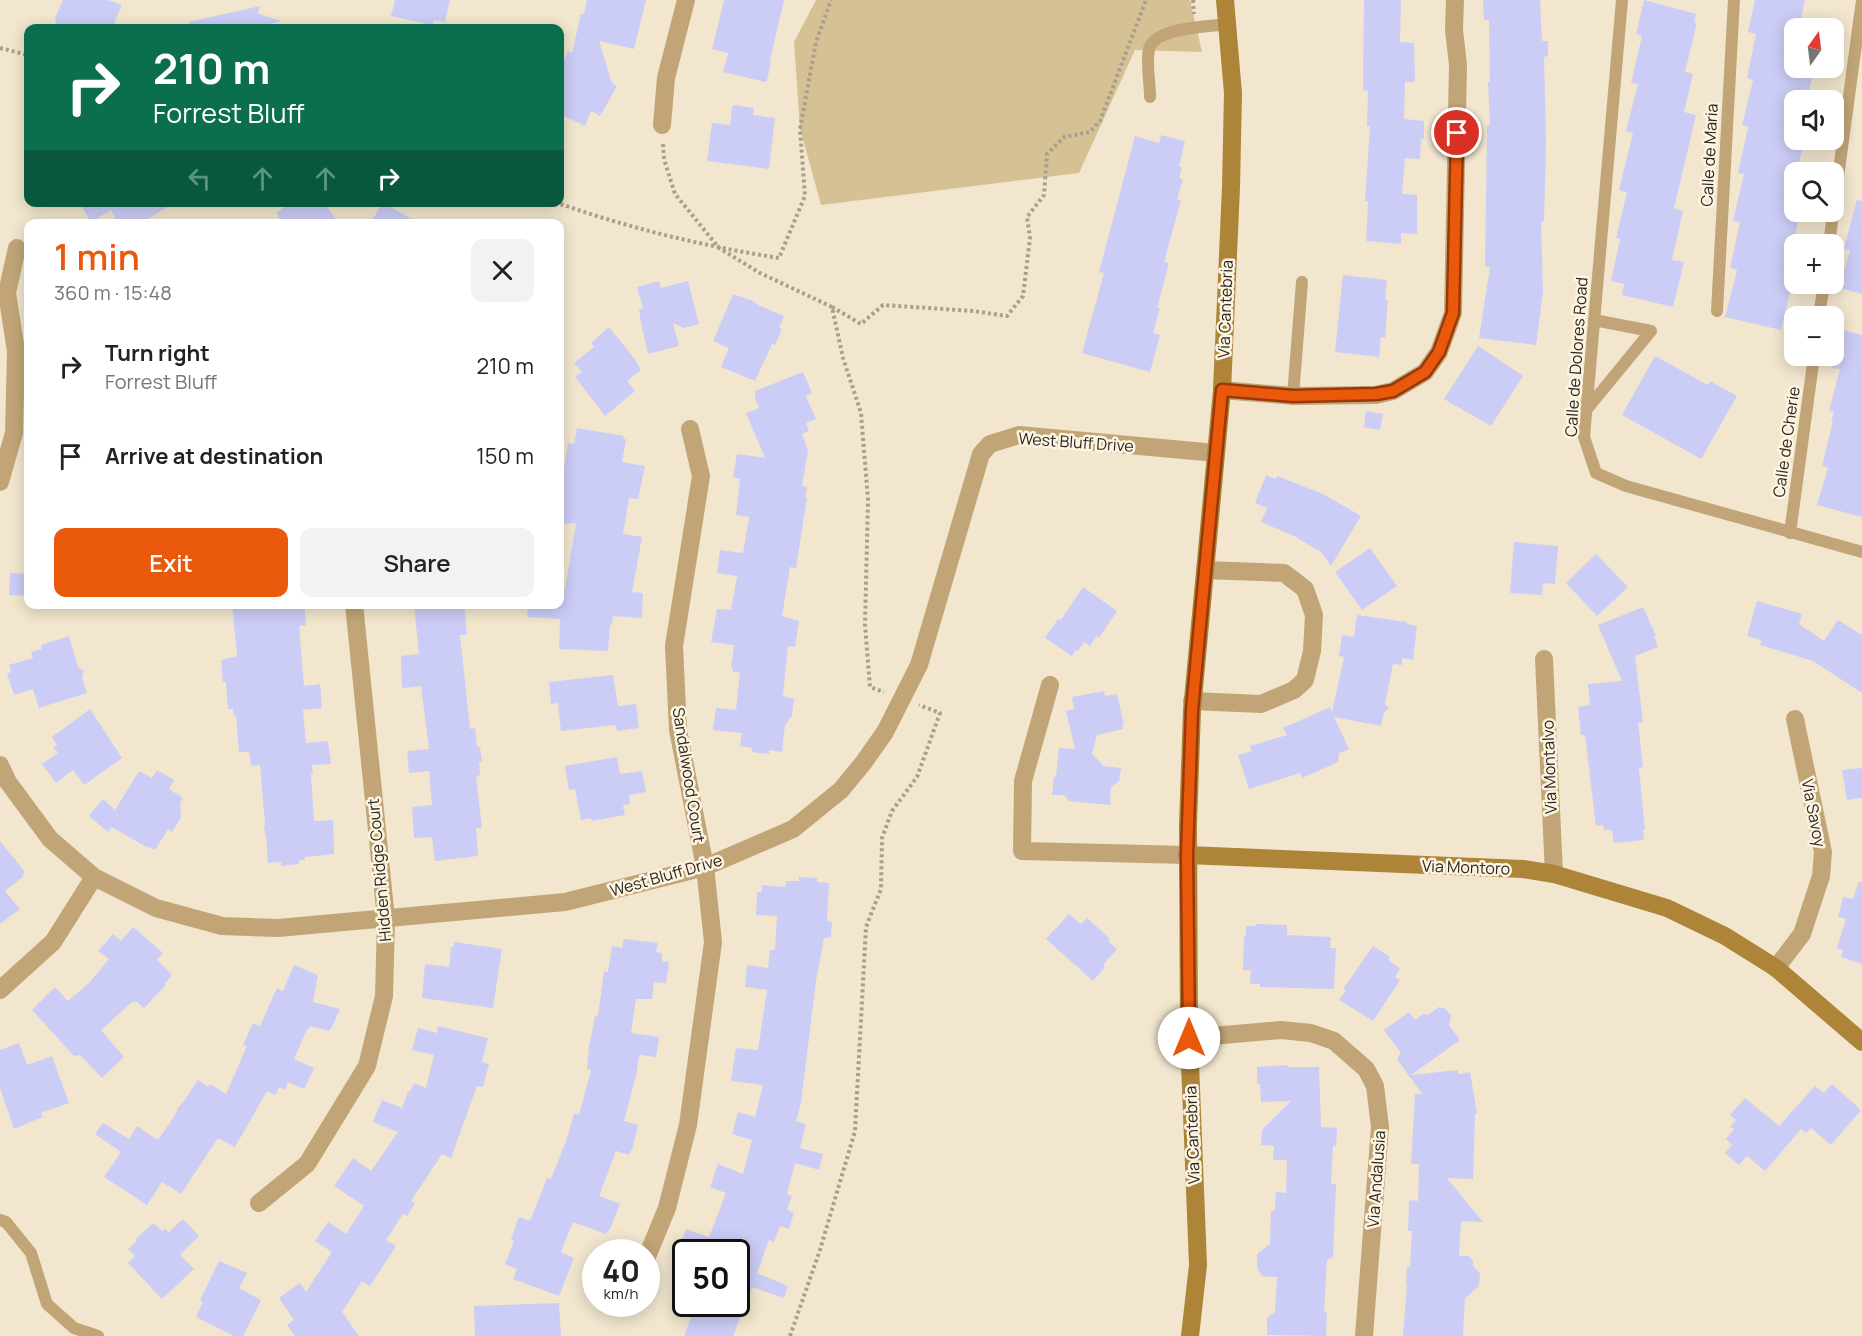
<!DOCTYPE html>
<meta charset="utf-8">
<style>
body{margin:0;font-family:Manrope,sans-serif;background:#f2f2f2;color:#222;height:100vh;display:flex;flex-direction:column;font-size:22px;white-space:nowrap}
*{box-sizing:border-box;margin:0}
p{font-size:20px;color:#767676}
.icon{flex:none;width:33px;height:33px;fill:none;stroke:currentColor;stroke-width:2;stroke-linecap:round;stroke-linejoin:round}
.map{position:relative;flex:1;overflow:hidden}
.panel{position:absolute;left:24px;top:219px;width:540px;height:390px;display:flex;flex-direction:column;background:#fff;border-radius:12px;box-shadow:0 3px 15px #0003}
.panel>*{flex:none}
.top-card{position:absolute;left:24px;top:24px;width:540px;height:183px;border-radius:12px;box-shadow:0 3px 15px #0003;background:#0b6e4f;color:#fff;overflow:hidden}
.needle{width:39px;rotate:14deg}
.buttons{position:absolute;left:1784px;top:18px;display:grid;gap:12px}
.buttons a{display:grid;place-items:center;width:60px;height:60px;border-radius:12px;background:#fff;box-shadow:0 3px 15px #0003;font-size:30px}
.speed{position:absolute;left:582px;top:1239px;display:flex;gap:12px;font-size:30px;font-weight:700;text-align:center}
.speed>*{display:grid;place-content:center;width:78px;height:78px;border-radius:50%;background:#fff;box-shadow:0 3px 15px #0003;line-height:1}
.speed small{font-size:15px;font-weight:400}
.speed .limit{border:3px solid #111;border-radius:9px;background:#fff;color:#111}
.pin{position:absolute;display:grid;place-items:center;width:51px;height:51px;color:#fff;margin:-26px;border:3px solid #fff;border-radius:50%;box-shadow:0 2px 6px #0007}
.me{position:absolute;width:66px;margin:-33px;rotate:0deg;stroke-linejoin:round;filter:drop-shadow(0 0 4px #0008)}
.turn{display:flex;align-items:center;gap:21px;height:126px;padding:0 30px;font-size:27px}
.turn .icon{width:78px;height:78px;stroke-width:2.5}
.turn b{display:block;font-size:42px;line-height:51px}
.lanes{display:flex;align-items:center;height:57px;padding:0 30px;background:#0003;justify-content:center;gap:30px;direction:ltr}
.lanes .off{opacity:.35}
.round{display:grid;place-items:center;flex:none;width:63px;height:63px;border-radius:12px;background:#f2f2f2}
.headline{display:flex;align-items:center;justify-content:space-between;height:102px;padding:0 30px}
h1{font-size:36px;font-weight:600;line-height:45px;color:#ea580c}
.cta{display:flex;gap:12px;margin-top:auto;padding:12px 30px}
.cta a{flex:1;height:69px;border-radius:12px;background:#ea580c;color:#fff;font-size:24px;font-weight:600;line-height:69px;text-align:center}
.cta a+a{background:#f2f2f2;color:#222}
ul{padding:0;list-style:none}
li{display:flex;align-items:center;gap:18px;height:90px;padding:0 30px}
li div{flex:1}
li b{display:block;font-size:22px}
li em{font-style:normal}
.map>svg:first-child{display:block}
.green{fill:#d6c194}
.building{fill:#cccdf6}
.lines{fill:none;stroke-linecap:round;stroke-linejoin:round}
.path{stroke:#a89f8d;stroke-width:4;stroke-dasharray:3 3;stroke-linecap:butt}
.lane{stroke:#c1a577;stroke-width:12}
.street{stroke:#c1a577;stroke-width:18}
.secondary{stroke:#ad8438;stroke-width:18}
.route-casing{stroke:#983908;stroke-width:15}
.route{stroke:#ea580c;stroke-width:10}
.labels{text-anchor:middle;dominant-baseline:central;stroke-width:5;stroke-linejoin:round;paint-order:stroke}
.street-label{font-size:16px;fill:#2b261e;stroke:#fdf4e1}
</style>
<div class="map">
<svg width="1862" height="1336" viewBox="0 0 1862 1336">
<rect width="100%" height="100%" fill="#f2e6ce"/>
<!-- green -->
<path class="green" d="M816 0H1190L1202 52 1135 50 1079 173 821 205 800 128 794 42Z"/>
<!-- building -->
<g class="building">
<path d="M63 0H108L122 5 112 28H57L55 18Z"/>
<path d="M395 0H450L445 22 434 20 432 25 391 16Z"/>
<path d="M587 0H646L634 49 599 41 612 83 617 86 600 116 591 111 585 126 560 114V70L568 51 572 53 581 14H584Z"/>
<path d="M724 0H784L770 60 771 63 767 80 765 82 723 72 728 53 712 49Z"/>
<path d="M1364 0H1401L1400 42 1414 43 1415 82H1405L1404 119 1424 121V139H1421L1420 159 1405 158 1402 194 1417 195V234L1401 233V244L1366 241 1368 201H1365L1370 126H1367L1368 91 1363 90Z"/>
<path d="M1483 0H1540L1542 41H1548V56L1544 57 1546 142 1544 221H1541L1543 292 1536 345 1479 338 1490 267H1485L1487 125H1490L1488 82H1490L1489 20H1484Z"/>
<path d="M1644 0 1696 14 1694 23H1697L1685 72 1693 74 1684 112 1696 115 1674 208 1683 211 1672 260 1684 262 1673 307 1622 295 1624 284 1611 281 1620 239 1616 238 1627 192 1619 190 1633 133 1626 131 1638 84 1631 83 1642 36 1636 34Z"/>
<path d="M1755 0H1805L1799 28H1794V68H1814L1807 100H1794V140H1804L1797 172H1794V212H1800L1785 286 1791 288 1781 330 1725 317 1737 270 1730 268 1740 222 1733 221 1744 174 1738 173 1748 127 1742 125 1753 80 1747 78 1756 34 1748 32Z"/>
<path d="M260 6 258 14 282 21 253 28H189V22Z"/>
<path d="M735 105 754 108 753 115 775 118 769 169 707 161 712 123 730 125 732 107Z"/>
<path d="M1161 135 1185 141 1179 166 1182 167 1179 178 1183 179 1177 199 1181 200 1164 262 1169 263 1157 308H1160L1153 333 1160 335 1150 372 1082 353 1104 273 1099 272 1135 136 1159 143Z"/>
<path d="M1857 200 1862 201V294L1840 288 1850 250 1844 248Z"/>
<path d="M79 202H175L140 224H119L111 210 91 222Z"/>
<path d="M291 202H324L339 224H284L276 213Z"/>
<path d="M383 202 419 224H370Z"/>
<path d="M1343 275 1387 280 1385 299 1388 300 1385 338 1381 337 1379 357 1335 352Z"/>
<path d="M659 281 661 288 688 281 699 324 684 328 673 323 679 346 648 354 642 328 639 310 643 308 637 287Z"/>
<path d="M733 294 753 301 758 305 784 316 779 328 782 329 775 345 772 344 755 381 721 367 729 348 713 341Z"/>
<path d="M609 327 634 358 641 370 627 381 635 391 605 416 575 377 582 372 574 363 594 347 591 343Z"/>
<path d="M1841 330 1862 335V517L1817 505 1828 468 1822 466 1833 421H1831L1834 412 1829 411 1840 369 1832 368Z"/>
<path d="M1478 346 1523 376 1491 426 1444 399Z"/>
<path d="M1655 356 1708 385 1710 381 1737 396 1701 459 1622 415Z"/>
<path d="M803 372 812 393 806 396 816 419 806 423 809 431 802 434 808 450 802 486 807 487 805 498H807L796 568 790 567 782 616 799 621 795 647 788 646 783 696 794 699 792 716 785 725 782 752 769 750V754L752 752V748L740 746 742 733 713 730 716 708 736 710 740 672H733V668H731L734 645 711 642 717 609 731 610 737 576 717 573 720 550 743 553 749 517 736 515 740 479 733 477 737 454 765 458 746 413 759 408 755 398V391Z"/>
<path d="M1366 411 1383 414 1380 430 1364 427Z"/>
<path d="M577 428 624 436 623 439H626L622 462 645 466 638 499 629 498 623 534 642 537 632 592 643 593 642 618 613 616 612 625H610L608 651 559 649 560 619 527 617 528 605 561 604 562 589H565L576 523 560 524V494L568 443 574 444Z"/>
<path d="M1266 475 1276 479 1277 476 1323 494 1361 516 1331 566 1321 552 1294 536 1261 522 1267 508 1255 503Z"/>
<path d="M1514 542 1558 546 1555 584 1543 583 1542 595 1510 593Z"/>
<path d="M1370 548 1397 586 1362 610 1335 572Z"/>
<path d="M1596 554 1628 587 1597 616 1566 583Z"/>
<path d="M10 573 28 574V596L9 595Z"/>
<path d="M1083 587 1117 611 1099 638 1097 635 1090 646 1084 642 1078 651 1076 650 1072 656 1045 638 1058 619 1060 620 1062 618Z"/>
<path d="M1757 601 1802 614 1799 624 1824 641 1838 620 1862 635V693L1813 661 1760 645 1761 640 1747 636Z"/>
<path d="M232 604H304L306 625 299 626 304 686 320 684 322 708 303 710 306 743 328 741 331 764 312 765 313 774H311L314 821 333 820 334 854 305 857V860H299V864L281 866V862L268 863 266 835 264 829 265 824 260 765 251 766 249 752H239L236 716H234L233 709H228L226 682H223L221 660 237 656Z"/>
<path d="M414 605H464L467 635H460L470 729 475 728 477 747H480L482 762H479L480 775 476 776 482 828H476L478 856 435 861 432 837 414 838 412 807 432 805 429 771 409 773 407 751 429 749 421 686 402 688 401 656 419 654Z"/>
<path d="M1643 607 1656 636 1654 637 1658 647 1635 656 1643 722 1638 723 1643 767 1639 768 1645 830H1643L1644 840 1614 843 1612 830H1604L1603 825 1596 826 1585 735H1581L1578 707 1590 705 1588 684 1622 681 1598 625Z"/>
<path d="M1357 615 1407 622V624L1417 626 1413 660 1402 658V665L1393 664 1385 704 1389 708 1384 712 1381 726 1334 717 1349 749 1339 753 1338 762 1302 778 1300 773 1249 789 1238 755 1252 751 1250 746 1287 735 1283 728 1330 707 1332 712 1344 657 1339 656 1342 635 1354 637Z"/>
<path d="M69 636 78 667 84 671 82 677 87 693 39 708 33 689 14 695 7 673 11 672 9 665 33 658 31 652 42 649 41 645Z"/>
<path d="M613 675 618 706 636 704 639 728 617 731 616 725 561 731 558 703 551 704 549 682Z"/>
<path d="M1104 691 1105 696 1117 694 1124 725H1122L1123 729 1097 735 1092 754 1104 766 1121 768 1119 781 1111 787 1110 805 1069 801 1064 795H1052L1054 777H1056L1059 748 1075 749 1066 711 1074 709 1072 697Z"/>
<path d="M90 709 122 758 84 785 73 770 56 783 42 764 58 753 53 747 57 745 52 737Z"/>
<path d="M617 757 620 774 642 771 646 792 629 795 630 804 623 805 625 815 592 821 591 818 581 820 575 789 569 790 565 766Z"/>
<path d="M1862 768V798L1847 800 1842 770Z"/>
<path d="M157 770 174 780 169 789 183 798 180 803 181 818 172 832 168 829 155 850 147 846 146 847 112 827 108 832 89 816 103 799 115 810 139 771 152 778Z"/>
<path d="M0 841 25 872 22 875 24 876 5 891 20 909 0 924Z"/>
<path d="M799 877 817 878V882L829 883 827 921 832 922 831 937 824 938 816 981 801 1103 796 1121 806 1124 800 1148 823 1154 819 1170 795 1163 787 1194 792 1196 787 1210 794 1213 789 1229 780 1226 774 1242 769 1240 757 1273 788 1286 784 1298 752 1287 733 1336H684L696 1304H736V1252H677L686 1229 709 1237 726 1193 710 1187 718 1164 743 1174 752 1140 732 1134 738 1112 755 1117 763 1085 731 1081 736 1048 758 1050 767 990 745 987 747 965 768 968 770 950H775L777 916 756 915 757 892H762V885L785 887 786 881H799Z"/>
<path d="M1859 881 1862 882V964L1841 957 1843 950 1837 948 1846 919 1838 917 1843 897 1853 899Z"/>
<path d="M1069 914 1081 924 1087 918 1110 939 1108 941 1117 949 1103 965 1105 967 1093 981 1046 939Z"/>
<path d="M1256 924 1287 925V935L1331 937 1330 948H1336L1334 989 1260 987V984H1250L1251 970H1243L1244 936H1246V926H1256Z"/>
<path d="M133 927 163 953 157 960 172 975 164 984 166 985 144 1008 136 1001 134 1003 132 1002 101 1030 124 1057 102 1078 80 1055 74 1056 32 1010 55 987 68 1001 90 982 109 959 98 951 113 934 121 941Z"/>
<path d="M624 939 658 943 656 952 662 953V961L669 962 666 983 654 982 652 999H636L631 1033 659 1037 656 1057 640 1055 639 1057 636 1076 624 1121 638 1125 633 1147 629 1155 616 1151 599 1196 620 1204 611 1227 606 1234 573 1222 561 1252 574 1258 559 1296 513 1279 517 1269 505 1264 514 1241 511 1239 519 1217 530 1221 547 1178 551 1179 566 1141 574 1113 579 1115 591 1070 587 1069 589 1046 595 1016H598L604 971 608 972 612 946 622 948Z"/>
<path d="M454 942 502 949 493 1008 422 998 425 964 449 967 451 947H454Z"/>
<path d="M1373 946 1390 957 1388 960 1400 968 1395 977 1400 980 1373 1021 1339 1000 1346 990 1343 989Z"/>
<path d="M294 965 318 975 313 1002 340 1009 331 1029 329 1031 310 1026 309 1030 307 1029 294 1059 314 1068 304 1089 288 1082 285 1090 279 1087 275 1095 267 1091 235 1147 218 1138 181 1194 162 1182 147 1205 104 1177 121 1152 95 1134 103 1123 129 1139 137 1126 158 1140 177 1112V1109L184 1101 198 1080 208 1087 210 1084 226 1094 247 1046 243 1045 253 1023 260 1026 277 988 283 991Z"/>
<path d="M1439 1007 1446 1009 1451 1016 1449 1025 1460 1040 1411 1075 1458 1070V1074L1470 1072 1477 1113 1475 1114 1473 1179 1447 1178 1483 1222 1461 1221 1459 1256H1469L1473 1261V1266L1480 1273 1479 1286 1465 1298 1463 1336H1403L1407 1285H1406L1407 1267H1410L1412 1231H1408L1409 1200 1418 1201 1419 1164H1411L1415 1094H1422L1397 1059 1401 1053 1384 1030 1409 1012 1415 1020 1423 1014 1428 1015Z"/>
<path d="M438 1026 488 1038 482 1062 489 1064 483 1087 477 1086 451 1158 442 1154 411 1201 415 1203 407 1216 403 1214 386 1240 396 1246 370 1286 362 1281 342 1312 359 1336H295L287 1325 294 1320 279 1298 300 1283 306 1292 332 1252 315 1241 328 1222 346 1234 364 1206 334 1186 353 1158 371 1171 398 1132 373 1122 382 1100 402 1108 408 1091 410 1092 414 1083 426 1088 434 1055 412 1050 418 1028 437 1033Z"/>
<path d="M19 1043 27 1065 52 1056 69 1103 41 1113 43 1117 14 1129 0 1088V1050Z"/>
<path d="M1288 1065V1067H1319L1321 1127 1337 1128 1336 1146H1333L1331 1184H1336L1333 1257 1327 1260 1324 1311 1327 1312 1326 1336 1267 1335V1318L1275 1312 1277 1277 1262 1276 1257 1268V1254L1270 1244 1271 1211H1275L1276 1192 1286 1193 1287 1160H1273L1274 1146 1261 1145 1262 1130 1291 1101 1261 1102 1260 1084H1257V1067Z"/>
<path d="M1832 1084 1861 1110 1831 1145 1811 1128 1806 1133 1801 1129 1765 1171 1747 1156 1739 1165 1725 1153 1732 1145 1726 1139 1734 1129 1730 1127 1736 1120 1730 1115 1745 1098 1779 1126 1815 1086 1824 1093Z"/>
<path d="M183 1219 199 1236 180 1255 194 1269 162 1299 128 1263 135 1256 128 1249 137 1241 136 1239 153 1223 162 1231 165 1229 169 1232Z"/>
<path d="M219 1261 247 1273 239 1288 261 1300 243 1336H234L196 1317 203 1302 200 1300Z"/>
<path d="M559 1303 561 1336H475L474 1306Z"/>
</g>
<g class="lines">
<!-- path -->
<g class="path">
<path d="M1193 0 1194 14"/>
<path d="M0 48 28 55"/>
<path d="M663 144 664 159 675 194 719 248 760 273 832 307 843 358 861 413 868 500 865 625 870 687 884 692"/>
<path d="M555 202C628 228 703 246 779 258L805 196 800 129 816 42 831 0"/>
<path d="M832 307 861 324 883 305 973 311 1007 316 1023 296 1030 238 1027 217 1044 195 1047 154 1064 137 1090 132 1100 121 1146 0"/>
<path d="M790 1336 820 1250 855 1131 866 927 881 889 882 838 892 811 917 777 940 713 919 705"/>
</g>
<!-- lane -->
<g class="lane">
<path d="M1622 0 1584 437 1596 473 1626 486 1862 552"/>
<path d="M1150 97C1150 82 1146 63 1149 49 1155 27 1208 27 1228 24"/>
<path d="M1829 244 1862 0"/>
<path d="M1717 311 1734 0"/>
<path d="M1819 316 1824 284"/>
<path d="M1293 396 1302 282"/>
<path d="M1587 409 1651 331 1594 320"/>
<path d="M1790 533 1814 356"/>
<path d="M0 1220 6 1222 31 1253 47 1304 74 1328 98 1336"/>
</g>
<!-- street -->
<g class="street">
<path d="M662 125 666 78 686 0"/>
<path d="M1222 390 1293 396 1376 395 1393 391 1425 372 1439 352 1453 313 1458 65 1454 30 1455 0"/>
<path d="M0 482 14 433 16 351 7 293 17 248"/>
<path d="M1544 659 1554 874"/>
<path d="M1050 685 1023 781 1022 851 1187 855"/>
<path d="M1192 701 1261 704 1294 690 1305 680 1312 651 1314 615 1305 589 1284 573 1205 570"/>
<path d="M0 765 8 782 50 839 94 877 156 908 222 926 278 928 565 902 705 867 793 829 841 790 864 762 885 732 919 665 981 454 990 444 1019 435 1216 453"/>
<path d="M1776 968 1802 934 1821 876 1823 852 1795 719"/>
<path d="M0 990 53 942 94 877"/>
<path d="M1189 1038 1281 1030 1311 1033 1334 1041 1366 1069 1375 1086 1380 1127 1364 1336"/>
<path d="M259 1203 307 1164 367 1066 384 996 386 919 354 604"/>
<path d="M646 1259 667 1208 688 1125 713 942 705 867 678 730 674 646 701 476 690 429"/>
</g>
<!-- secondary -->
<g class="secondary">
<path d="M1187 855 1523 869 1554 874 1667 908 1725 936 1776 968 1862 1042"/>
<path d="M1190 1336 1198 1265 1189 1038 1188 825 1192 710 1222 390 1231 187 1233 93 1225 0"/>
</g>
</g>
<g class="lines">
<defs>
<path id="route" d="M1189 1038 1187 855 1192 710 1222 390 1293 396 1376 394 1393 391 1425 372 1439 352 1453 313 1457 133"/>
</defs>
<!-- route casing -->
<use href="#route" class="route-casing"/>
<!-- route -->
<use href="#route" class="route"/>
</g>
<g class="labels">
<!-- street labels -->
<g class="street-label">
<text transform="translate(1709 155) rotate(-87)">Calle de Maria</text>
<text transform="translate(1225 309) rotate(-88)">Via Cantebria</text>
<text transform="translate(1576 357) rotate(-86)">Calle de Dolores Road</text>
<text transform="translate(1076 442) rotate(4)">West Bluff Drive</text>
<text transform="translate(1786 442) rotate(-82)">Calle de Cherie</text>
<text transform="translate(1549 767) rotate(-92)">Via Montalvo</text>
<text transform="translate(689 775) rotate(81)">Sandalwood Court</text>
<text transform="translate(1814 813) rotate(79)">Via Savoy</text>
<text transform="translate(1466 867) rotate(2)">Via Montoro</text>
<text transform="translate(379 870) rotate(-95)">Hidden Ridge Court</text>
<text transform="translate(666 875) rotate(-16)">West Bluff Drive</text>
<text transform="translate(1192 1135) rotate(-92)">Via Cantebria</text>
<text transform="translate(1376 1179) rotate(-86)">Via Andalusia</text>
</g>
</g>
</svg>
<div class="buttons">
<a><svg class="needle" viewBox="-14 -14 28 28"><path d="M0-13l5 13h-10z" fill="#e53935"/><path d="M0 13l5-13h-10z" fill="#767676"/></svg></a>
<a><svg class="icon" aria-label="sound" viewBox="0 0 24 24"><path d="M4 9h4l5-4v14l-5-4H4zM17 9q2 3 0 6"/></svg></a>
<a><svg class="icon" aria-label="search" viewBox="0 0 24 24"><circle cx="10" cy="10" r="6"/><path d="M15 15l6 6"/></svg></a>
<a>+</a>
<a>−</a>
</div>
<div class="speed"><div>40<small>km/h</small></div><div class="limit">50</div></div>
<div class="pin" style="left:1457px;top:133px;background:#d93025"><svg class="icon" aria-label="arrive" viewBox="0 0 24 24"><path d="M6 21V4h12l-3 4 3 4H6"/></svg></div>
<svg class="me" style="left:1189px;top:1038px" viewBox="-20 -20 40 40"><circle r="19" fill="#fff"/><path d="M0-13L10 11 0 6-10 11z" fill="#ea580c"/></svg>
<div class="top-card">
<div class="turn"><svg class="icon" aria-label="right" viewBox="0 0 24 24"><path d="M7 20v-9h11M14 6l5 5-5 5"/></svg><div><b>210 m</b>Forrest Bluff</div></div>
<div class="lanes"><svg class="icon off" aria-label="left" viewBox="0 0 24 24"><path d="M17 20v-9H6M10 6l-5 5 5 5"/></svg><svg class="icon off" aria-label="ahead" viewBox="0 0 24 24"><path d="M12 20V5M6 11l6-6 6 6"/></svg><svg class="icon off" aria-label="ahead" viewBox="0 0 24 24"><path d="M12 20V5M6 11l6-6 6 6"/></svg><svg class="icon" aria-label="right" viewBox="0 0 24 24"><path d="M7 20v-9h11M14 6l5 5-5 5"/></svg></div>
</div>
<section class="panel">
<div class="headline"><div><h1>1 min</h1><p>360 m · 15:48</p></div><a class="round"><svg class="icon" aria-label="close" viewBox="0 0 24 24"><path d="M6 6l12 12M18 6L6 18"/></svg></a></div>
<ul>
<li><svg class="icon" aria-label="right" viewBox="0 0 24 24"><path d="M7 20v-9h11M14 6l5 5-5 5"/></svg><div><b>Turn right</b><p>Forrest Bluff</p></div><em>210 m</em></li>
<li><svg class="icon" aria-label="arrive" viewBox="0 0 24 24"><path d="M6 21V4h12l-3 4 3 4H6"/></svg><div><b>Arrive at destination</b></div><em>150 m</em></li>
</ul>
<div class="cta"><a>Exit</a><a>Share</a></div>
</section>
</div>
